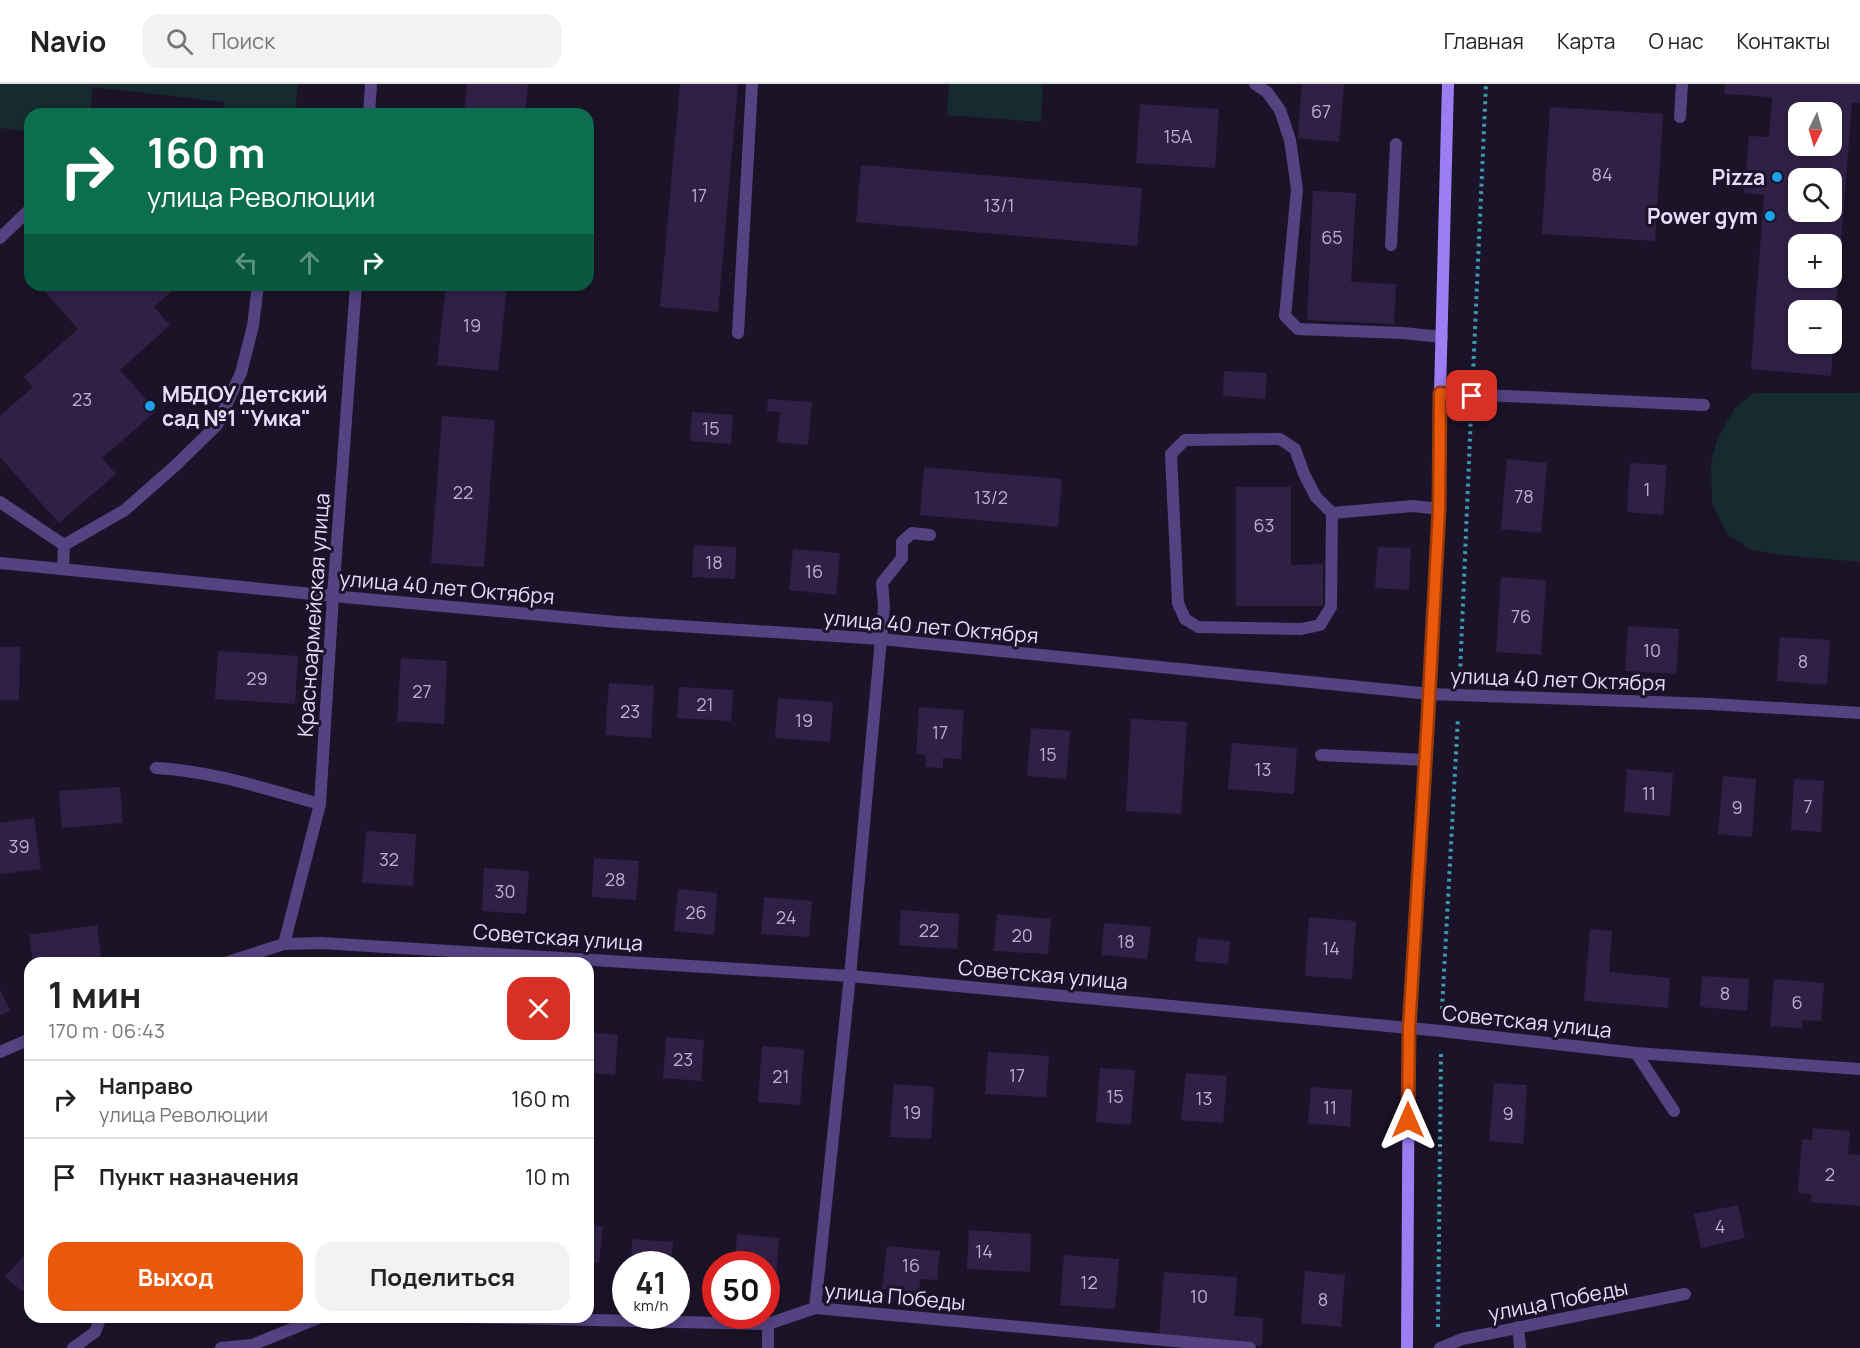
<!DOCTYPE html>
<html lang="ru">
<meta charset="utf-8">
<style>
body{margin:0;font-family:Manrope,sans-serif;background:#f2f2f2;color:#222;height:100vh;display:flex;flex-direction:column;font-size:22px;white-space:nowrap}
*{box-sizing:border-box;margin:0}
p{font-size:20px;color:#767676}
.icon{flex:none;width:33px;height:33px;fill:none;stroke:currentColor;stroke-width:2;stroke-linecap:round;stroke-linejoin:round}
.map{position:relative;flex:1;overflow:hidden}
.panel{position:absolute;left:24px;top:873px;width:570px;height:366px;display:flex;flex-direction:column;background:#fff;border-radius:18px;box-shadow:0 3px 9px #0003}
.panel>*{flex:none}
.hud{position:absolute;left:24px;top:24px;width:570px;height:183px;border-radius:18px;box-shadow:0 3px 9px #0003;background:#0b6e4f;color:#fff;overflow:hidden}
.needle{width:39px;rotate:185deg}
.tools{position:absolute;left:1788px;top:18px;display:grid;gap:12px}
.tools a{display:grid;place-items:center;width:54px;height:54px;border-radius:12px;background:#fff;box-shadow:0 3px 9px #0003;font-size:30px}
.speed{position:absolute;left:612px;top:1167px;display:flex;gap:12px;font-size:30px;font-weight:700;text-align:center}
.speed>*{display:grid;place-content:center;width:78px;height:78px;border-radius:50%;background:#fff;box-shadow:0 3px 9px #0003;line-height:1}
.speed small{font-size:15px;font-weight:400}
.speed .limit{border:9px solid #d22;background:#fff;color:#111}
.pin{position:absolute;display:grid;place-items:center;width:51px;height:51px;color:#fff;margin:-26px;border-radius:12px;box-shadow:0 3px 9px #0006}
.me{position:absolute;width:66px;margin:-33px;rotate:0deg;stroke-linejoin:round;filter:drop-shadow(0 0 4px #0008)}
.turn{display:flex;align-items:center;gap:21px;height:126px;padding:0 24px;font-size:27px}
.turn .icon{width:78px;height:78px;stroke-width:2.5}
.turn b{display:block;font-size:42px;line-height:51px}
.lanes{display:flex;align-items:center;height:57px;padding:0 24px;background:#0003;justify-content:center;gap:30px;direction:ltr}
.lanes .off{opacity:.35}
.round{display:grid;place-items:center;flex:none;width:63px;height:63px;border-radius:18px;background:#f2f2f2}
.head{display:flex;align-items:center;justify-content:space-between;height:102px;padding:0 24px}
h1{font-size:36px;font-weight:700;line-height:45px}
.primary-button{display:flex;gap:12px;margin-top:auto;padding:12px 24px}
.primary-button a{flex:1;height:69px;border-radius:18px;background:#ea580c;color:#fff;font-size:24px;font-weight:700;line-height:69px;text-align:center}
.primary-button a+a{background:#f2f2f2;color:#222}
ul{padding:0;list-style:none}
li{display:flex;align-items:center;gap:18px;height:78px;padding:0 24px;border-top:2px solid #e0e0e0}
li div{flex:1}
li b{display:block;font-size:22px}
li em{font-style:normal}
header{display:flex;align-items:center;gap:36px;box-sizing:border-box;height:84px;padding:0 30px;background:#fff;border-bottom:2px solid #e0e0e0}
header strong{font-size:28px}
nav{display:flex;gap:33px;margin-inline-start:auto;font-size:21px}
.search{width:420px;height:54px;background:#f2f2f2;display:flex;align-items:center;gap:15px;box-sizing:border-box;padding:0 21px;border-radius:18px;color:#767676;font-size:22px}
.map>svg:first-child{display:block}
.green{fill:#162b30}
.building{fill:#312046;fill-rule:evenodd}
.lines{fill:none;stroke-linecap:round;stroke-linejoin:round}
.path{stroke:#3d9aae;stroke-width:4;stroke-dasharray:3 4.5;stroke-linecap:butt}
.lane{stroke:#544281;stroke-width:12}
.street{stroke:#544281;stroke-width:12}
.secondary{stroke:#9c7df2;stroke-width:12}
.route-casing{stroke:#983908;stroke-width:15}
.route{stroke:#ea580c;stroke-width:10}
.poi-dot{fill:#1ca2e8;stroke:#1b1327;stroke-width:2}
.labels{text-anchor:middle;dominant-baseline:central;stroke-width:6;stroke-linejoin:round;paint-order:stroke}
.number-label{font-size:18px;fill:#baadce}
.poi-label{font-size:21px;font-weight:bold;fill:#e7dcfb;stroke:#1b1327;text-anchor:end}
.street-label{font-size:21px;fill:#e7dcfb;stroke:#1b1327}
</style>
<header>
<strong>Navio</strong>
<div class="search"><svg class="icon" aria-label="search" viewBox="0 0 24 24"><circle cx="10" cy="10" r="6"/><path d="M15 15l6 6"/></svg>Поиск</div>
<nav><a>Главная</a><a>Карта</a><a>О нас</a><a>Контакты</a></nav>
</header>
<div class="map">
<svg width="1860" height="1264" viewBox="0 0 1860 1264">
<rect width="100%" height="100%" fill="#1b1327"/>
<!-- green -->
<g class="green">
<path d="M0 0H298L295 30H223L224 18 93 3 90 30H30V48L0 44Z"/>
<path d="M949 0H1043L1041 38 947 31Z"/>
<path d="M1754 309H1860V478L1782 471 1752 466 1728 451 1712 419 1711 379 1718 353 1735 324Z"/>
</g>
<!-- building -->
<g class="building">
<path d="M467 0H528L525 30H464Z"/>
<path d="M680 0H738L718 228 660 223Z"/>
<path d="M1302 0H1344L1339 58 1298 54Z"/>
<path d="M1725 0H1860V19H1852L1833 259H1832V226H1798V260H1833L1831 292 1751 285 1764 111 1744 109 1749 52 1769 53 1772 13 1724 10ZM1798 28H1832V62H1798ZM1798 94H1832V128H1798ZM1798 160H1832V194H1798Z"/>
<path d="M1140 20 1219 25 1215 84 1136 79Z"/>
<path d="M1550 23 1663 30 1655 157 1542 150Z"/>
<path d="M861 81 1142 104 1137 162 856 138Z"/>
<path d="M1313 107 1356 109 1351 198 1396 200 1394 240 1307 236Z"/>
<path d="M39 201H178L154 223 170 241 120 286 156 327 102 374 116 390 59 439 0 373V332L33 303 24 293 78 245Z"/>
<path d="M446 201H507L498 287 437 281Z"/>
<path d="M1224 287 1267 289 1265 315 1223 312Z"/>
<path d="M768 315 812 318 808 361 777 358 780 328 767 327Z"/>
<path d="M692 328 733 331 731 360 690 357Z"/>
<path d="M442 332 495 336 484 483 431 479Z"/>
<path d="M1507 375 1547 379 1541 449 1501 445Z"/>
<path d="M1630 379 1667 381 1663 431 1627 428Z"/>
<path d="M924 383 1062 395 1058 443 920 431Z"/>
<path d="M1236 403H1291V481L1323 480V522H1236Z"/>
<path d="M694 461 736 463 735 495 692 493Z"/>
<path d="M1378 463 1411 464 1409 506 1375 504Z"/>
<path d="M793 465 840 469 836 511 789 506Z"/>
<path d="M1501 493 1546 496 1541 571 1496 568Z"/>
<path d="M1628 542 1679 545 1676 590 1625 587Z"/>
<path d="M1780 553 1830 556 1827 601 1777 597Z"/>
<path d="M0 563H20L19 616H0Z"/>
<path d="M218 567 298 572 295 620 215 615Z"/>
<path d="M401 574 447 577 444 640 397 637Z"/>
<path d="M609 599 654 602 651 654 605 651Z"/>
<path d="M679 603 733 606 731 637 677 634Z"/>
<path d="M778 614 833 618 830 658 775 654Z"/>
<path d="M919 623 964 626 961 675 943 674V684L925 683 926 671 916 670Z"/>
<path d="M1131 635 1187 638 1181 730 1126 727Z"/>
<path d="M1031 644 1070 647 1066 695 1027 692Z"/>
<path d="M1232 659 1297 664 1294 710 1228 705Z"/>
<path d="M1627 685 1673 689 1670 732 1624 728Z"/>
<path d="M1723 692 1756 695 1752 753 1718 750Z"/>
<path d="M1794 695 1824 697 1821 748 1791 746Z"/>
<path d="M120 703 123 739 62 744 59 707Z"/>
<path d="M34 734 41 785 0 790V739Z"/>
<path d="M366 747 416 750 413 802 362 799Z"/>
<path d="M594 774 639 777 636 816 592 813Z"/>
<path d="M484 784 529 787 526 830 482 827Z"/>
<path d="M678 805 717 809 714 851 674 847Z"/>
<path d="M764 813 812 817 809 853 761 850Z"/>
<path d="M901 826 959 830 957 865 899 861Z"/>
<path d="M997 830 1051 835 1048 870 994 867Z"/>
<path d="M1309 833 1356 837 1352 895 1305 892Z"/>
<path d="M1104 839 1151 843 1147 875 1101 871Z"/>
<path d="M97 841 102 878 33 879 29 851Z"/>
<path d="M1590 845 1612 847 1609 888 1670 894 1668 924 1584 917Z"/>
<path d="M1198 854 1230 857 1228 880 1195 877Z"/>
<path d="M1702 892 1749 895 1747 927 1700 923Z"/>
<path d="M1774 895 1824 899 1821 937 1802 936V944L1770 942Z"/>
<path d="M0 905 10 927 0 931Z"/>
<path d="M588 948 618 951 615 991 588 988Z"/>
<path d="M666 953 704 956 701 997 663 994Z"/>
<path d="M762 962 804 965 800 1021 758 1018Z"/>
<path d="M988 968 1049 972 1046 1013 985 1010Z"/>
<path d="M1100 984 1135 986 1131 1041 1096 1038Z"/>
<path d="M1186 989 1227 992 1223 1039 1181 1036Z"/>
<path d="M1494 999 1527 1001 1523 1060 1489 1057Z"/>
<path d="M894 1000 934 1003 931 1055 890 1053Z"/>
<path d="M1311 1003 1352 1006 1350 1043 1308 1039Z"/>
<path d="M1813 1044 1850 1047 1848 1070 1860 1071V1122L1811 1118V1110L1798 1109 1802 1055 1812 1056Z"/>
<path d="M1738 1121 1745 1154 1701 1164 1694 1130Z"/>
<path d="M588 1141 603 1143 599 1179 588 1178Z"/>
<path d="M969 1146 1031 1150 1030 1188 967 1185Z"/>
<path d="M737 1150 779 1154 776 1193H766V1180H735Z"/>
<path d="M632 1155 673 1158 671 1180H631Z"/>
<path d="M887 1162 940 1167 937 1196 920 1195 919 1208 882 1205Z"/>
<path d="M30 1164V1198L22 1207 5 1193Z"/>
<path d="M1064 1171 1119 1175 1115 1225 1060 1221Z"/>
<path d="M1305 1187 1345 1191 1341 1243 1301 1239Z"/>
<path d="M1164 1188 1237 1193 1234 1232 1263 1234 1262 1262 1159 1254Z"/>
</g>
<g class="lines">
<!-- path -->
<g class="path">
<path d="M1473 290 1486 0"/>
<path d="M1460 590 1471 330"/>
<path d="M1442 925 1458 633"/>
<path d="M1438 1243 1441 969"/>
</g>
<!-- lane -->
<g class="lane">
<path d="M1255 0 1267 8 1280 26 1290 56 1297 105 1285 232 1298 245 1403 249 1442 253"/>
<path d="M1680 33 1682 0"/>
<path d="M0 154 30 125"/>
<path d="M1391 161 1396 60"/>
<path d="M738 249 752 0"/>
<path d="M1440 309 1704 321"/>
<path d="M0 418 64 461"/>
<path d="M1332 429 1331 523 1320 541 1301 545 1198 543 1185 535 1178 519 1171 370 1185 356 1280 355 1295 365 1304 390 1316 413 1332 429 1413 422 1439 425"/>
<path d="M63 485 64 461 125 426 176 381 217 341 241 289 253 242 258 201"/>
<path d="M881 555 884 522 882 499 902 474V458L912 449 930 451"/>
<path d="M1321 671 1426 676"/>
<path d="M156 684C213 687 266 705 320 720"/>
<path d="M1636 969 1674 1027"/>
<path d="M1518 1243 1520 1264"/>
<path d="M768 1264V1240"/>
</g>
<!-- street -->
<g class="street">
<path d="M369 30 371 0"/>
<path d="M0 479 333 512 617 538 881 555 1430 610 1710 620 1860 629"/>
<path d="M284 860 320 720 333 512 356 201"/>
<path d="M225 879 284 860 321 859 850 892 1441 947 1636 969 1860 985"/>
<path d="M0 968 30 955"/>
<path d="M815 1224 850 892 881 555"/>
<path d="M466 1233 768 1240 815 1224 1250 1264"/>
<path d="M73 1264 95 1248 101 1233"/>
<path d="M221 1264 252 1261 321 1233"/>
<path d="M1440 1264 1462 1255 1685 1210"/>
</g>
<!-- secondary -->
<path class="secondary" d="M1407 1264 1409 945 1430 610 1439 425 1440 309 1448 0"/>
</g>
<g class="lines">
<defs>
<path id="route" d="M1408 1036 1409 945 1428 632 1439 425 1440 309 1472 312"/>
</defs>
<!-- route casing -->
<use href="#route" class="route-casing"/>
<!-- route -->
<use href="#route" class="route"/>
</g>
<!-- markers -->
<g class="poi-dot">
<circle cx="1777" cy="93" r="6"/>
<circle cx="1770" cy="132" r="6"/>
<circle cx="150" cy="322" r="6"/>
</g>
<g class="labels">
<!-- number labels -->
<g class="number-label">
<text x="1321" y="27">67</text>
<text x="1178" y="52">15А</text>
<text x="1602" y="90">84</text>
<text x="699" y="111">17</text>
<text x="999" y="121">13/1</text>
<text x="1332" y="153">65</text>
<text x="472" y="241">19</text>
<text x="82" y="315">23</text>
<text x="711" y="344">15</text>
<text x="1647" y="405">1</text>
<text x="463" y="408">22</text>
<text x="1524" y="412">78</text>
<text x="991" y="413">13/2</text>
<text x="1264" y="441">63</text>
<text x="714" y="478">18</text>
<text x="814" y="487">16</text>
<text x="1521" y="532">76</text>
<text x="1652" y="566">10</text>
<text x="1803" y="577">8</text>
<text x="257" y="594">29</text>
<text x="422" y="607">27</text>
<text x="705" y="620">21</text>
<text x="630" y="627">23</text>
<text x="804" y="636">19</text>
<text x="940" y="648">17</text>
<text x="1048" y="670">15</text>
<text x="1263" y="685">13</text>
<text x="1649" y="709">11</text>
<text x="1808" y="722">7</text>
<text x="1737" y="723">9</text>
<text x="19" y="762">39</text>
<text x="389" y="775">32</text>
<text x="615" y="795">28</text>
<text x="505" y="807">30</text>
<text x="696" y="828">26</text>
<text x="786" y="833">24</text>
<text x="929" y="846">22</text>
<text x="1022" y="851">20</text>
<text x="1126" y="857">18</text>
<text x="1331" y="864">14</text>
<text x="1725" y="909">8</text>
<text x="1797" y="918">6</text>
<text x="683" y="975">23</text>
<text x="1017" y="991">17</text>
<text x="781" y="992">21</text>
<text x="1115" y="1012">15</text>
<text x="1204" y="1014">13</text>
<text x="1330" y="1023">11</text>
<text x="912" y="1028">19</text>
<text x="1508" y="1029">9</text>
<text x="1830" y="1090">2</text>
<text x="1720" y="1142">4</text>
<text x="984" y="1167">14</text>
<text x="911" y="1181">16</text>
<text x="1089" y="1198">12</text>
<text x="1199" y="1212">10</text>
<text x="1323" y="1215">8</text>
</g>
<!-- poi labels -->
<g class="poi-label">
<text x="1765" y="93">Pizza</text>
<text x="1758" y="132">Power gym</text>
<text x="162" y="310" text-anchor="start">МБДОУ Детский<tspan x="162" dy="24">сад №1 "Умка"</tspan></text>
</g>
<!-- street labels -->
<g class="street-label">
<text transform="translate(447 503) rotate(5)">улица 40 лет Октября</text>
<text transform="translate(313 531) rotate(-86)">Красноармейская улица</text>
<text transform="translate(931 542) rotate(5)">улица 40 лет Октября</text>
<text transform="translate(1558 595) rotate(2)">улица 40 лет Октября</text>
<text transform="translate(558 853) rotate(4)">Советская улица</text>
<text transform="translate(1043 890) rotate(5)">Советская улица</text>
<text transform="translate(1527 937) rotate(6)">Советская улица</text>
<text transform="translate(895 1212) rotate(5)">улица Победы</text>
<text transform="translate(1558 1216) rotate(-11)">улица Победы</text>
</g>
</g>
</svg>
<div class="tools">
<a><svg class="needle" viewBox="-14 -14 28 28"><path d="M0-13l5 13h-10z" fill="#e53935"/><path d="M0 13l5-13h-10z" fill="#767676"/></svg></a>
<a><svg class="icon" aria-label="search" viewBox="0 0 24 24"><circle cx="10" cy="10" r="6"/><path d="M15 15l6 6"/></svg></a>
<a>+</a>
<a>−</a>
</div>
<div class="speed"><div>41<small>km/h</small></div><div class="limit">50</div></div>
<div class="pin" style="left:1472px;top:312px;background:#d93025"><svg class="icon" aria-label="arrive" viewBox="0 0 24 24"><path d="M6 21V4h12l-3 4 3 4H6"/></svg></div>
<svg class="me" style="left:1408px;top:1036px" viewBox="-20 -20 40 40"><path d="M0-17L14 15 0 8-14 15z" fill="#ea580c" stroke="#fff" stroke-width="4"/></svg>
<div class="hud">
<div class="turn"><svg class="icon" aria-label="right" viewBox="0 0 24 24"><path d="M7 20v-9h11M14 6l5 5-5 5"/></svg><div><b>160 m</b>улица Революции</div></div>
<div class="lanes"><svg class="icon off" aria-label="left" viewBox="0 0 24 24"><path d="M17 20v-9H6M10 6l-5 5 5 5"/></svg><svg class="icon off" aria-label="ahead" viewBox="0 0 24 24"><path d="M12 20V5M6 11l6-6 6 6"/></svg><svg class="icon" aria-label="right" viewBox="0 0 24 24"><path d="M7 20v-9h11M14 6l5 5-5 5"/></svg></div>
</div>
<section class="panel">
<div class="head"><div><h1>1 мин</h1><p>170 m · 06:43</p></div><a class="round" style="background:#d93025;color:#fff"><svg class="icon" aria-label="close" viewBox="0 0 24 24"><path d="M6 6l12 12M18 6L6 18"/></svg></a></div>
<ul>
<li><svg class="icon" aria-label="right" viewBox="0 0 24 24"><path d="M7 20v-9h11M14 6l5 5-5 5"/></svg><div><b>Направо</b><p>улица Революции</p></div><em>160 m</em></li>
<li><svg class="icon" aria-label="arrive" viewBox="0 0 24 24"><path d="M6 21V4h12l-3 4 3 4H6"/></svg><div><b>Пункт назначения</b></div><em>10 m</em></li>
</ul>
<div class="primary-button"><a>Выход</a><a>Поделиться</a></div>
</section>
</div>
